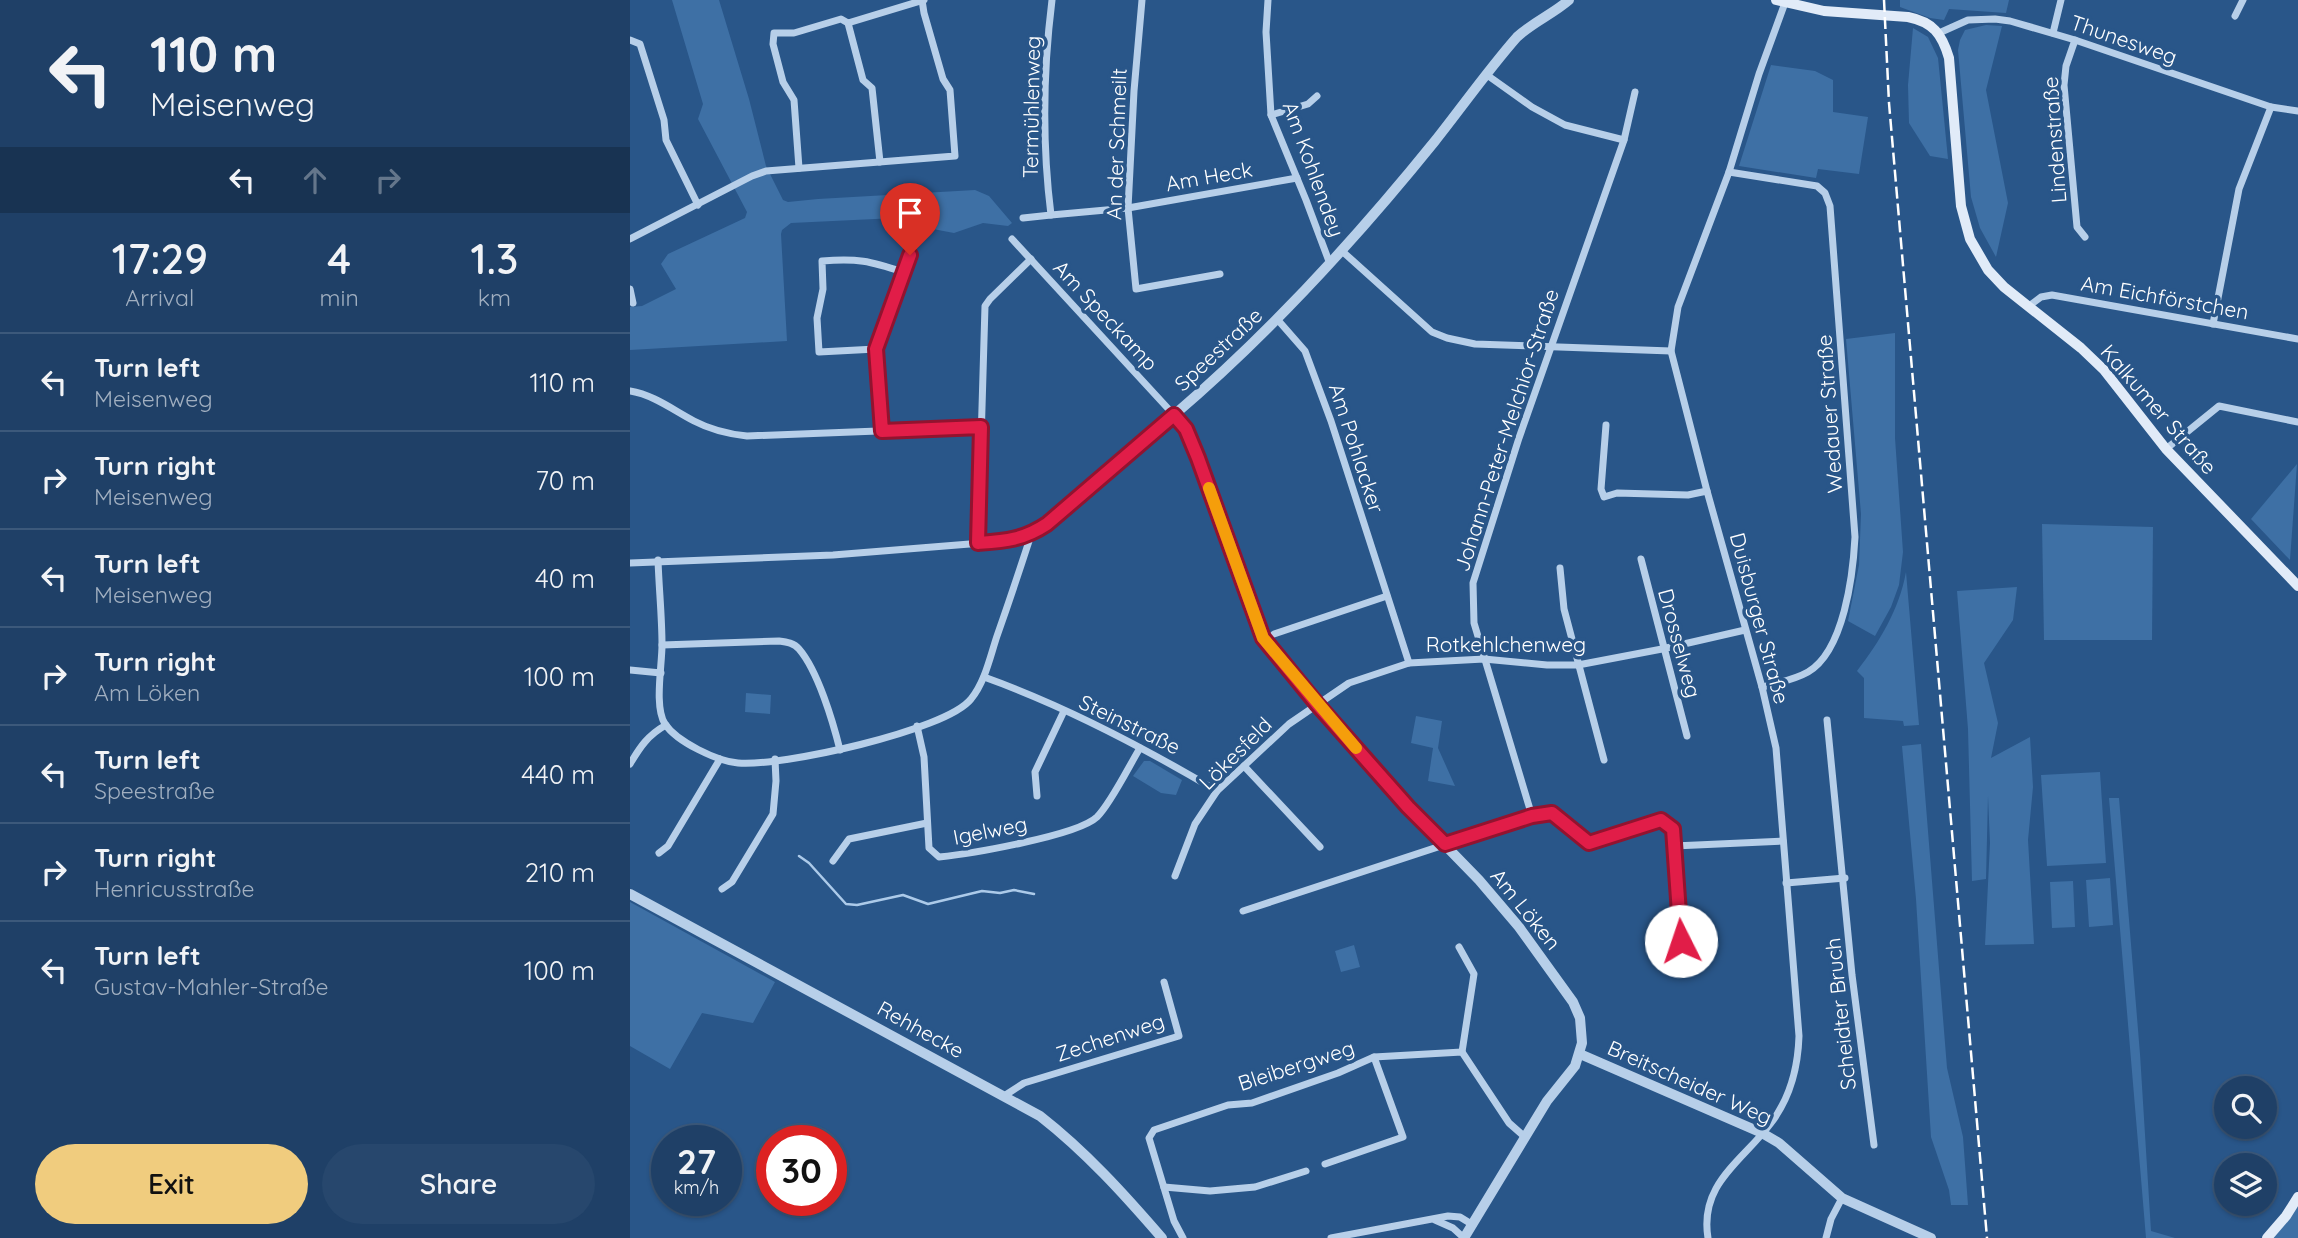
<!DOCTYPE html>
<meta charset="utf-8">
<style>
body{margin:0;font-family:Quicksand,sans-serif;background:#27476d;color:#f1f3f6;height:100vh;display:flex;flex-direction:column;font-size:26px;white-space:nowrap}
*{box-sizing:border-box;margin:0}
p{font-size:23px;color:#a1afc0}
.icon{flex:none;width:38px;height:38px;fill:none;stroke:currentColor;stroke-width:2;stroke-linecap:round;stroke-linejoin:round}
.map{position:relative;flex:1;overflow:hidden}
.panel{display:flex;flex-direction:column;background:#1f4067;width:630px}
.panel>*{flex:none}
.hud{background:#1f4067;color:#f1f3f6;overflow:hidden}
.controls{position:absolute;left:1584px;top:1076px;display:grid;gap:14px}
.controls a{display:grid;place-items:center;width:63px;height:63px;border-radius:50%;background:#1f4067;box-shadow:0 2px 5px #0004,0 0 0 2px #3c597b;font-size:35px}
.speed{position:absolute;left:21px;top:1125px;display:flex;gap:14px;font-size:35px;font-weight:700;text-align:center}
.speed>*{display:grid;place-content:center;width:91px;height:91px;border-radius:50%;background:#1f4067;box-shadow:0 2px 5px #0004,0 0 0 2px #3c597b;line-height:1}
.speed small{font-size:18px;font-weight:400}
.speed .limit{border:10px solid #d22;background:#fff;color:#111}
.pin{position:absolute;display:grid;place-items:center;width:60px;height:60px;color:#fff;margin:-72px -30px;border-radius:50% 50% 50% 0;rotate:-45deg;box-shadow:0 0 7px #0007}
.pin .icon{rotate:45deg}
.me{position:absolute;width:77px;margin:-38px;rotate:356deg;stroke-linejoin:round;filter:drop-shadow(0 0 5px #0008)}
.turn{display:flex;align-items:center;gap:24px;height:147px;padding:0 35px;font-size:32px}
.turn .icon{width:91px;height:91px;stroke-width:2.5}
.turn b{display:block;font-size:49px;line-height:60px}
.lanes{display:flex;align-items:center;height:66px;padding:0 35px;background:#0003;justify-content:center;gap:35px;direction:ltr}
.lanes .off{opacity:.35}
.eta{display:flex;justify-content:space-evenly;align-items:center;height:119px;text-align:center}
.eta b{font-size:42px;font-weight:600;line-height:49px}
.action{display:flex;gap:14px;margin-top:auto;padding:14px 35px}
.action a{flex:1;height:80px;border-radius:42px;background:#f0cc7e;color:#111;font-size:28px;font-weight:600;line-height:80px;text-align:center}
.action a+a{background:#27476d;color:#f1f3f6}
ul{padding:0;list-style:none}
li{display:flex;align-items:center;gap:21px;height:98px;padding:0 35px;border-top:2px solid #3c597b}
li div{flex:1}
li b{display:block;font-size:26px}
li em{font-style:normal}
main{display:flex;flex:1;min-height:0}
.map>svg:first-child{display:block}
.green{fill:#3e70a5}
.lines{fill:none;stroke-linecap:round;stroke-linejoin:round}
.stream{stroke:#accae9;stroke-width:2.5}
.minor{stroke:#b7cfe9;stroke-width:7}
.tertiary{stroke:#b7cfe9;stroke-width:10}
.secondary{stroke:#e1ebf8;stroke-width:10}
.rail{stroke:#fff;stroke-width:2.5;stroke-dasharray:12 5;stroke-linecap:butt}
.route-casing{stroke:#92132f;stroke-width:18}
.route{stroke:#e11d48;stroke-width:12}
.slow{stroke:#f59e0b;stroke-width:12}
.labels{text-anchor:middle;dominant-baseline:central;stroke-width:7;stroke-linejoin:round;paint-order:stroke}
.street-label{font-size:21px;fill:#fff;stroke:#295689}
</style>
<main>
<section class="panel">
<div class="hud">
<div class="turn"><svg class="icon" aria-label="left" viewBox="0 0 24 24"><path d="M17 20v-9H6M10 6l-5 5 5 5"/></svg><div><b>110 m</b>Meisenweg</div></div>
<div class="lanes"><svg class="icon" aria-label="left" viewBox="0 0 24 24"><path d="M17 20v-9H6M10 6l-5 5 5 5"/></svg><svg class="icon off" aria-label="ahead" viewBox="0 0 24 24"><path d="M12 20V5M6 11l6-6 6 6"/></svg><svg class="icon off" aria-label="right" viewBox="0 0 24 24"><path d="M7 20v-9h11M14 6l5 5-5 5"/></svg></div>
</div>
<div class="eta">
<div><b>17:29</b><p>Arrival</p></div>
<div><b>4</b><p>min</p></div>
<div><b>1.3</b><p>km</p></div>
</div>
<ul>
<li><svg class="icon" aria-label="left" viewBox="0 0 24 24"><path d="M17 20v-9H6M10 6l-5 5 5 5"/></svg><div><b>Turn left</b><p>Meisenweg</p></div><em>110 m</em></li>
<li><svg class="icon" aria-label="right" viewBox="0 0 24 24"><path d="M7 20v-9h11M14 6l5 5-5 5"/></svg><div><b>Turn right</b><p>Meisenweg</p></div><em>70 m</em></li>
<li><svg class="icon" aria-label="left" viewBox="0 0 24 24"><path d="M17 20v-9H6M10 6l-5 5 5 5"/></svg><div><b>Turn left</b><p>Meisenweg</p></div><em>40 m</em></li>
<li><svg class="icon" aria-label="right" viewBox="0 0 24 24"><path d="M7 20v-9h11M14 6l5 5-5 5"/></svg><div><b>Turn right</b><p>Am Löken</p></div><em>100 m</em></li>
<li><svg class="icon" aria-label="left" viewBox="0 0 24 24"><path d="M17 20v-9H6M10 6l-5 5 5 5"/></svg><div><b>Turn left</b><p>Speestraße</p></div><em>440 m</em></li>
<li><svg class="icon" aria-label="right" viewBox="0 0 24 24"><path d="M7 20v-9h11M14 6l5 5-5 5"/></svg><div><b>Turn right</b><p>Henricusstraße</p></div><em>210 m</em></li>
<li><svg class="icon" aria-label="left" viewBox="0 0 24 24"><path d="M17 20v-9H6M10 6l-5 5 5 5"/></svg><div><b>Turn left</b><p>Gustav-Mahler-Straße</p></div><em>100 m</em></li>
</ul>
<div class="action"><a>Exit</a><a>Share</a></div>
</section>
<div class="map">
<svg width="1668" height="1238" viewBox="0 0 1668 1238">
<rect width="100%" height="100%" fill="#295689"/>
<!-- green -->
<g class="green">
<path d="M42 0H89L119 99 136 166 153 200 158 202 188 199 345 190 359 196 382 223 378 226 353 223 324 233 287 226 266 218 161 223 152 230 151 234 157 341 0 350V307L12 306 46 289 31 264 38 254 115 218 117 212 68 119 73 104Z"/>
<path d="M1270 0H1379L1376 13 1319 9 1314 20 1300 18 1270 7Z"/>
<path d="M1356 25 1372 26 1356 90 1378 203 1366 257 1350 228 1341 197 1328 50 1330 40 1335 30Z"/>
<path d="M1283 28 1298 37 1308 58 1318 159 1300 156 1279 123 1278 85Z"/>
<path d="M1141 65 1185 71 1203 80V112L1238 117 1229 174 1188 169 1186 178 1109 166Z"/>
<path d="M1265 333V438L1273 552 1269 585 1261 607 1245 636 1218 621 1229 565 1231 514 1216 339Z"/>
<path d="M1667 464 1660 560 1621 519Z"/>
<path d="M1412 524 1523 527 1522 640H1414Z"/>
<path d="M1276 572 1289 725 1274 726 1273 721 1234 718V678L1227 671C1250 641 1269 610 1276 572Z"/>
<path d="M1387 587 1383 620 1354 663 1368 723 1361 758 1400 737 1403 787 1398 840 1404 944 1355 945 1360 843 1358 796 1356 879 1342 881 1338 729 1327 591Z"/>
<path d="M116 693 141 695 140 714 115 712Z"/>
<path d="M786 716 812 721 808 748 825 786 798 781 803 748 781 743Z"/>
<path d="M1291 744 1317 1068 1333 1137 1338 1205H1321L1319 1190 1301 1137 1286 899 1272 746Z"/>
<path d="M514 761H520L552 780 546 795 531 793 503 776Z"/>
<path d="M1470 772 1476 863 1417 866 1411 775Z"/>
<path d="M1479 798H1489L1510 1054 1521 1231 1545 1238H1516Z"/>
<path d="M1480 878 1483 925 1459 927 1456 880Z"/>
<path d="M1443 881 1445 927 1422 928 1420 882Z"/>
<path d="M0 902 145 982 123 1023 72 1013 40 1069 0 1046Z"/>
<path d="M724 945 730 967 711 972 705 951Z"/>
<path d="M1668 1207V1238H1640L1662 1209Z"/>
</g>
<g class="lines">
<!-- stream -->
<path class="stream" d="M169 856 179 863 216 904 227 905 273 895 298 904 352 891 370 893 384 890 404 894"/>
<!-- minor -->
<g class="minor">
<path d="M512 0 504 91 498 208 506 289 590 274"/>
<path d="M638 0 636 32 641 115 676 200 700 264"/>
<path d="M1605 16 1613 0"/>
<path d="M218 23 233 80 242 88 250 162"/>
<path d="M1309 33 1338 20 1365 19 1380 21 1445 40 1641 107 1668 111"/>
<path d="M1423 33 1431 0"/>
<path d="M0 40 10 44 34 120 36 140 68 205"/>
<path d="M1445 40 1436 66 1434 85 1447 227 1455 237"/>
<path d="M857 75 902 107 935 125 994 140"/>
<path d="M641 115 678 104 687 96"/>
<path d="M169 168 164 100 153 82 143 44 144 33H164L211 19 218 23 294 0"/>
<path d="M1099 172 1187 186 1195 193 1200 206 1225 537C1223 575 1214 651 1178 672 1164 680 1147 683 1132 687"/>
<path d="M421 215 498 208 667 178"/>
<path d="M393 218 421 215C412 143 413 72 422 0"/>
<path d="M0 239 122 176 136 171 325 156 320 90 313 79 294 13 292 0"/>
<path d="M712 251 802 332 817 338 845 344 1041 351"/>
<path d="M0 289 3 303"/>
<path d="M1399 306 1411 297 1422 295 1668 339"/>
<path d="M647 319 675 351 701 421 779 663"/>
<path d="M1583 324 1609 189 1641 107"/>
<path d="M246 349 189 352 187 318 193 289 192 261C227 258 240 261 273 272"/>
<path d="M0 391C24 395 43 410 64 421 81 430 98 434 117 436L351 427"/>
<path d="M976 425 971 489 974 497 987 493 1058 495 1077 491"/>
<path d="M252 431 246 349 293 220"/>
<path d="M1536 449 1589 406 1668 422"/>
<path d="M348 543 355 306 360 299 401 259"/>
<path d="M1011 559 1057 736"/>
<path d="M28 560C29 589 32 617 32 645 32 666 24 707 35 724 47 742 87 761 108 763 149 767 316 731 341 699 355 682 360 657 367 636 379 602 390 569 401 535"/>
<path d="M0 563 203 555 377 541 401 535 417 525 544 415 382 239"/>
<path d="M930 568 934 609 974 760"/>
<path d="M644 634 757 596"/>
<path d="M32 645 149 641C157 642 164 643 169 649 188 671 203 722 210 750"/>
<path d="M0 670 31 673"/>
<path d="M354 677C435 706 513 747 587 791"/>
<path d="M1197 720 1222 975 1244 1145"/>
<path d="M287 726 294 757 299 848 309 857C338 854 447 836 467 817 481 803 499 766 510 748"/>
<path d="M0 764C10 747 18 735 36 725"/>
<path d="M614 766 690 847"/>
<path d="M407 796 405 772 434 711"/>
<path d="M902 816 844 623 843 583 889 438 994 140 1005 92"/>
<path d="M1044 846 1053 964"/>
<path d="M29 853 38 846 90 759"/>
<path d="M203 861 219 839 297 823"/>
<path d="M545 876 565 824 587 791 659 724 719 683 779 663 854 659 917 665H948L1032 649 1115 630"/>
<path d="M1156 883 1215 878"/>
<path d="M92 889 102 882 143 814 146 781 145 759"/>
<path d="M613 911 902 816 922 813 959 843 1032 820 1043 829 1044 846 1153 841"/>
<path d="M829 947 844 974 832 1052"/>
<path d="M374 1096 394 1083 549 1036 534 982"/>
<path d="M695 1164 773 1137 744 1057"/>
<path d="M534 1187 580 1191 625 1187 676 1171"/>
<path d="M805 1220 823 1228 834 1238"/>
<path d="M553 1238 544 1221 519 1138 524 1130 598 1105 622 1103 708 1073 744 1057 832 1052 879 1123 895 1137"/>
<path d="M701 1238 818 1216 830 1217 843 1225"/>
<path d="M1078 1238C1069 1183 1113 1161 1141 1123 1160 1098 1168 1067 1169 1036L1146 748 1132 687 1077 491 1041 351 1048 307 1099 172 1129 74 1156 0"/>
<path d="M1196 1238 1201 1219 1212 1198"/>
</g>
<!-- tertiary -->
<g class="tertiary">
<path d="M0 894 410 1116C456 1152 494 1194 532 1238"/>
<path d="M950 1054 1132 1133 1149 1143 1212 1198 1301 1238"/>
<path d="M834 1238 917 1101 945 1066 952 1043 950 1018 943 1002 889 927 849 880 778 807 638 647 627 624 568 458 556 429 544 415C640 333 725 240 805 141 832 107 858 70 887 37 903 22 923 14 939 0"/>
</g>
<!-- secondary -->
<g class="secondary">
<path d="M1146 0 1194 11 1278 17C1303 22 1312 34 1319 58L1331 206 1340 239 1358 270 1374 287 1451 348 1474 370 1536 449 1668 586"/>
<path d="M1637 1238 1656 1216 1668 1197"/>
</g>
<!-- rail -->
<path class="rail" d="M1254 0 1259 103 1357 1238"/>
</g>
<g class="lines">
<defs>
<path id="route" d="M280 255 246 349 252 431 351 427 348 543C375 541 393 540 417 524L544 415 556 429 568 458 633 638 687 704 778 807 815 844 902 816 922 813 959 843 1031 820 1043 829 1051 941"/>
</defs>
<!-- route casing -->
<use href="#route" class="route-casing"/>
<!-- route -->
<use href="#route" class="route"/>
<!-- slow -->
<path class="slow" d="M579 488 633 638 726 748"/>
</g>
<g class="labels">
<!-- street labels -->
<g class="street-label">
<text transform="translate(1494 39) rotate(19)">Thunesweg</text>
<text transform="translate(401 107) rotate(-89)">Termühlenweg</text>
<text transform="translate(1424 140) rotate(-94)">Lindenstraße</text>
<text transform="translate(486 144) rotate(-88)">An der Schmeilt</text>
<text transform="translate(684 169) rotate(70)">Am Kohlendey</text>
<text transform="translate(579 176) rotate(-10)">Am Heck</text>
<text transform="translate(1535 297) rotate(10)">Am Eichförstchen</text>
<text transform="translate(476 315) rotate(47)">Am Speckamp</text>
<text transform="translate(588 349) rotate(-43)">Speestraße</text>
<text transform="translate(1529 409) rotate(49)">Kalkumer Straße</text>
<text transform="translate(1199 414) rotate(-94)">Wedauer Straße</text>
<text transform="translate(876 430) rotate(-72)">Johann-Peter-Melchior-Straße</text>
<text transform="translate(727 448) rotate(72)">Am Pohlacker</text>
<text transform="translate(1130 618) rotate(75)">Duisburger Straße</text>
<text transform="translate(1050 643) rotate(75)">Drosselweg</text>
<text x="876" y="644">Rotkehlchenweg</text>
<text transform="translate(500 724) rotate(26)">Steinstraße</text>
<text transform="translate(605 753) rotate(-45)">Lökesfeld</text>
<text transform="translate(360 830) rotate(-11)">Igelweg</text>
<text transform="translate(896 909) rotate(51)">Am Löken</text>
<text transform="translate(1210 1014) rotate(-96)">Scheidter Bruch</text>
<text transform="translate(291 1029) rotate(29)">Rehhecke</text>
<text transform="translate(480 1037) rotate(-18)">Zechenweg</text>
<text transform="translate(666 1065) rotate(-18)">Bleibergweg</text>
<text transform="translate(1060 1082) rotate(24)">Breitscheider Weg</text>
</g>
</g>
</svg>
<div class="controls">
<a><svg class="icon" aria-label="search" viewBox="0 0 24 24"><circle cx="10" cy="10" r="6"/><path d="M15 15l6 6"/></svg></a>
<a><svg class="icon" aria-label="layers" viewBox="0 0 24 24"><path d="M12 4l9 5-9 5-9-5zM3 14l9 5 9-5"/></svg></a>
</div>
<div class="speed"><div>27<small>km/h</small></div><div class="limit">30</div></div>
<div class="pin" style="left:280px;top:255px;background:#d93025"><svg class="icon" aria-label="arrive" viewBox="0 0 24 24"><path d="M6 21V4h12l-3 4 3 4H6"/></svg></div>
<svg class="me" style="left:1051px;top:941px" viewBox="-20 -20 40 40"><circle r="19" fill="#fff"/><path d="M0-13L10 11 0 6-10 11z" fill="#e11d48"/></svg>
</div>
</main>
